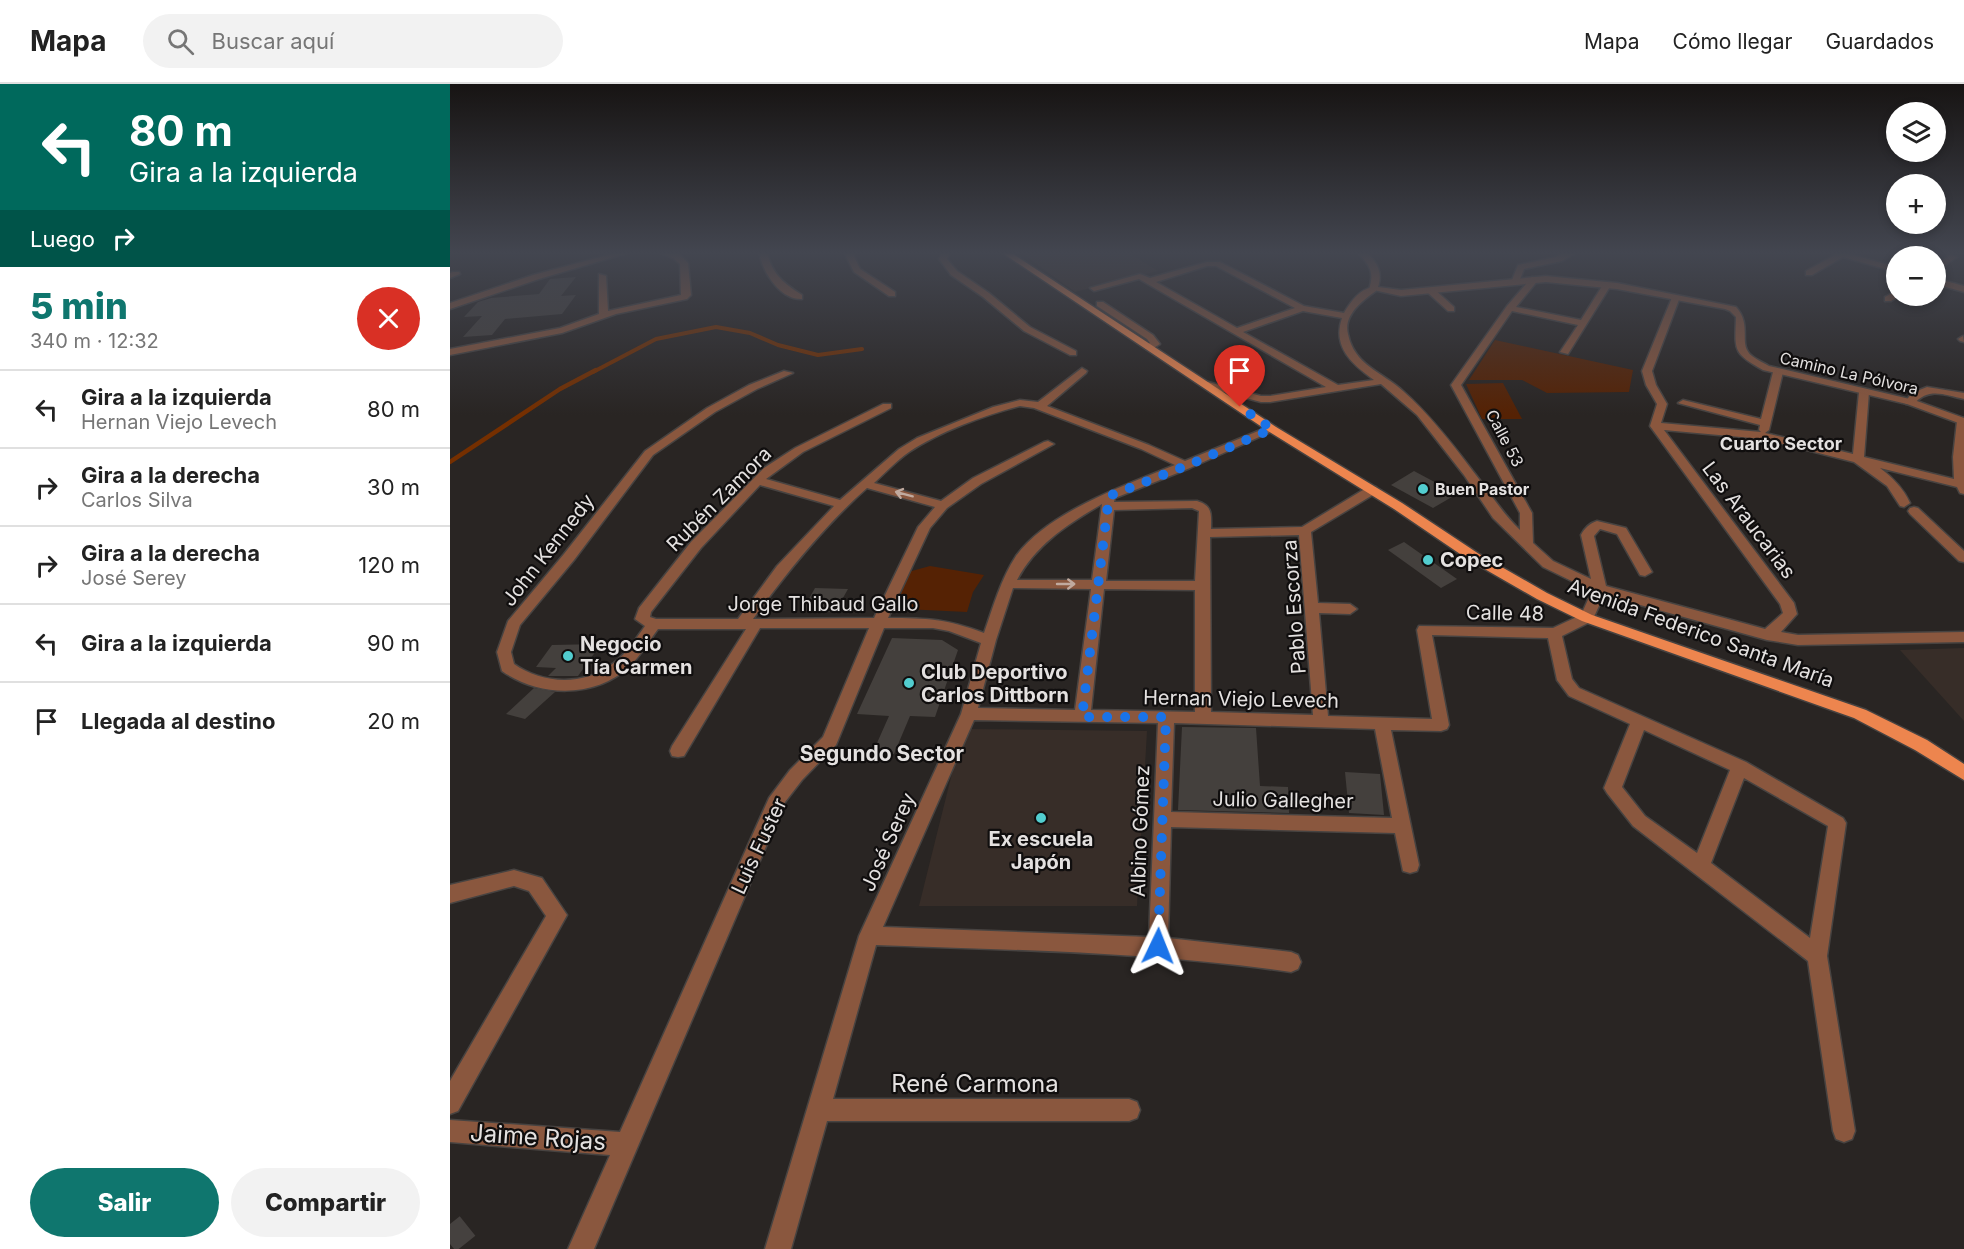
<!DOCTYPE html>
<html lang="es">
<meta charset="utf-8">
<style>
body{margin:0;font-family:Inter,sans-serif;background:#f2f2f2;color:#222;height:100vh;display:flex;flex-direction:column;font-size:22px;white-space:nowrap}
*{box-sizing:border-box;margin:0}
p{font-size:20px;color:#767676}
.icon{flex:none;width:33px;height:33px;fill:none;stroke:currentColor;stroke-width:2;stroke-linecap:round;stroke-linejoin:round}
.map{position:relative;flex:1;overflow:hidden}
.drawer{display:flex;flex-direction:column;background:#fff;width:450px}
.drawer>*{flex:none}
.banner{background:#00695c;color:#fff;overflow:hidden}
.tools{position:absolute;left:1436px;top:18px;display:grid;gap:12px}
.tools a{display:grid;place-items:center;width:60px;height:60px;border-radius:50%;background:#fff;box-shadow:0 3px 9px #0003;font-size:30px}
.pin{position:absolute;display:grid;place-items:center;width:51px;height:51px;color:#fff;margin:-62px -26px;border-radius:50% 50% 50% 0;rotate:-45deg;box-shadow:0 0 6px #0007}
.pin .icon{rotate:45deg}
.me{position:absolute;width:66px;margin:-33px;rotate:2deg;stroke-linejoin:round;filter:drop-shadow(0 0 4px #0008)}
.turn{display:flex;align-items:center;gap:21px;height:126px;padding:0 30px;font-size:27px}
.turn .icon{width:78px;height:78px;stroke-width:2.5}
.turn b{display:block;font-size:42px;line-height:51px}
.then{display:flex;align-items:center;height:57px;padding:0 30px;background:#0003;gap:12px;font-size:22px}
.round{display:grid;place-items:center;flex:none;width:63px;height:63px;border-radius:32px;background:#f2f2f2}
.head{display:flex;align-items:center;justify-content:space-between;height:102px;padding:0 30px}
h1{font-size:36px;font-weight:800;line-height:45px;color:#0f766e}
.primary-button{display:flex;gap:12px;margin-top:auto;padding:12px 30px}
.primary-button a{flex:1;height:69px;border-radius:36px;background:#0f766e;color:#fff;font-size:24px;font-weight:800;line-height:69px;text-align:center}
.primary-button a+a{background:#f2f2f2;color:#222}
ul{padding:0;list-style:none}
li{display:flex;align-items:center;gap:18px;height:78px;padding:0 30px;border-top:2px solid #e0e0e0}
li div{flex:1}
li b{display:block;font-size:22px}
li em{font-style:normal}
header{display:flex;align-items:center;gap:36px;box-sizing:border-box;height:84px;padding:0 30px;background:#fff;border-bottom:2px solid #e0e0e0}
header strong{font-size:28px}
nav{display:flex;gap:33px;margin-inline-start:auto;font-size:21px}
.search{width:420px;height:54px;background:#f2f2f2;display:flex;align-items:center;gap:15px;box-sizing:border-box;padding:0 21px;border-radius:33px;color:#767676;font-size:22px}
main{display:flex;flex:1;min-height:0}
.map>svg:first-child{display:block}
.built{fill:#372d28}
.green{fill:#552204}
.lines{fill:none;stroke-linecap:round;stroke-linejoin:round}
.stream-far1{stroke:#752f00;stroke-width:4}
.stream{stroke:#752f00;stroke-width:4.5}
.building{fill:#44403d}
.trunk-tunnel{stroke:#45413f;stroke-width:25;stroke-dasharray:25 12;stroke-linecap:butt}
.minor-casing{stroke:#474341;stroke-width:3}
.tertiary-casing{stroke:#474341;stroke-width:3}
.primary-casing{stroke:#474341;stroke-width:3}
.minor{fill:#8a573e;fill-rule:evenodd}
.tertiary{fill:#8a573e;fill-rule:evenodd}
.primary{fill:#ed854e;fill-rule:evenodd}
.oneway{stroke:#c0aa9f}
.route{stroke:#1a73e8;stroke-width:10;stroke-dasharray:0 18}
.poi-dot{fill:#52cdcf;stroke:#100e0e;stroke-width:2}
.labels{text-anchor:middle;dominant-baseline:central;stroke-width:4.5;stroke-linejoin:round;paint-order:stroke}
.far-street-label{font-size:16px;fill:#e4e1e0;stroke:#100e0e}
.far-poi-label{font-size:16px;font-weight:bold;fill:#e4e1e0;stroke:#100e0e;text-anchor:start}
.far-neighbourhood-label{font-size:18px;font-weight:bold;fill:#e4e1e0;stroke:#100e0e}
.street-label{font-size:20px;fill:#e4e1e0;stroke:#100e0e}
.poi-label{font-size:20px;font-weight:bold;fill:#e4e1e0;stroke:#100e0e;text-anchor:start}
.neighbourhood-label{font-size:21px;font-weight:bold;fill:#e4e1e0;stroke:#100e0e}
.near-street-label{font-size:24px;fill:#e4e1e0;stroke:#100e0e}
</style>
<header>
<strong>Mapa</strong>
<div class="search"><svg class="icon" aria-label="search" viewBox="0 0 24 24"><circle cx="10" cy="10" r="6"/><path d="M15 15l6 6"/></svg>Buscar aquí</div>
<nav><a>Mapa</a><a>Cómo llegar</a><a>Guardados</a></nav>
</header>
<main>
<section class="drawer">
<div class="banner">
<div class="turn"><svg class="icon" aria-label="left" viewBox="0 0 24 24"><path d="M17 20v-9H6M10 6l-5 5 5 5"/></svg><div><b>80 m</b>Gira a la izquierda</div></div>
<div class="then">Luego<svg class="icon" aria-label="right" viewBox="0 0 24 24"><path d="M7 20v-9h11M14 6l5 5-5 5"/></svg></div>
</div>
<div class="head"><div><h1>5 min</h1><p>340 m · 12:32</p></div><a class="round" style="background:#d93025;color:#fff"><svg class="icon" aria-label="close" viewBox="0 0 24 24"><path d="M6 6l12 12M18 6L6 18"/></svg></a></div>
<ul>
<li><svg class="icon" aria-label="left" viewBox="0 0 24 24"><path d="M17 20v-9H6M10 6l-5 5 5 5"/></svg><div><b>Gira a la izquierda</b><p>Hernan Viejo Levech</p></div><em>80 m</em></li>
<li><svg class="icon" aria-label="right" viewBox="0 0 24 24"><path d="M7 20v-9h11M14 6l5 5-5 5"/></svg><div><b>Gira a la derecha</b><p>Carlos Silva</p></div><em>30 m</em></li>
<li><svg class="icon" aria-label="right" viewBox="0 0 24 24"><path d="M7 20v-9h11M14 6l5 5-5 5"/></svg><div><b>Gira a la derecha</b><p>José Serey</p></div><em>120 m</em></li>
<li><svg class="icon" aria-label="left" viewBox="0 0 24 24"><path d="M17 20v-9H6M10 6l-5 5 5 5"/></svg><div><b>Gira a la izquierda</b></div><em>90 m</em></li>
<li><svg class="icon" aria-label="arrive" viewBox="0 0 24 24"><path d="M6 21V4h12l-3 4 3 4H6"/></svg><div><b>Llegada al destino</b></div><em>20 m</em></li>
</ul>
<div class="primary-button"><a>Salir</a><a>Compartir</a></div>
</section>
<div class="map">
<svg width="1514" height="1165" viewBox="0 0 1514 1165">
<rect width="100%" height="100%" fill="#292523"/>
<!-- built -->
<g class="built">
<path d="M570 168H677L708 187 625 208Z"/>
<path d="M1514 564V637L1450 566Z"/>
<path d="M513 645 697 647 687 822H469Z"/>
</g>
<!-- green -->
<g class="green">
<path d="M1045 256 1183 286 1179 308 1097 309 1072 296H1019Z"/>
<path d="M1053 299 1072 335H1032L1016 300Z"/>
<path d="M480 482 534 491 523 508 517 528 454 525 442 517 458 488Z"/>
</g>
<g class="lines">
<!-- stream-far1 -->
<path class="stream-far1" d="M143 288 206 255 266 243 300 249 328 261 368 271 412 265"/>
<!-- stream -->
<path class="stream" d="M0 378 110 305 146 286"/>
</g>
<!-- building -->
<g class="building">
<path d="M126 193 111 212 126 211 112 230 55 235 42 251 13 253 32 232 14 233 28 218 41 214 89 210 100 195Z"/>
<path d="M964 387 1007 410 983 424 941 401Z"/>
<path d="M954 458 1007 495 991 504 938 466Z"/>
<path d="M365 504 398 505 385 528 352 527Z"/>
<path d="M442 554 492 556 508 566 485 633 460 632 444 670 423 668 439 632 407 630Z"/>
<path d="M151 560 128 592H98L106 584 86 583 102 561Z"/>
<path d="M84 604 105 608 75 635 56 630Z"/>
<path d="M732 643 806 644 810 702 838 703 839 729 728 726Z"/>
<path d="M895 688 930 690 934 731 899 729Z"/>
</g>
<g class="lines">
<!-- trunk-tunnel -->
<path class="trunk-tunnel" d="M0 1140 20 1165"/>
<defs>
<g id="minor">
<path d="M208 168 229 170 238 179 241 211 237 215 166 230 112 249 0 271V265L110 244 149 230V190L156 192 158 227 231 211 230 180 223 174Z"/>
<path d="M309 168H317C322 190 333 199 352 211V215C330 216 312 187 309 168Z"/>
<path d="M394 168H402L410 185 445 208V212H439L404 188Z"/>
<path d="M492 168H500L497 175 507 187 539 209 580 243 626 267V271H620L574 247 533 213 501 191 489 175Z"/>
<path d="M1113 168H1127L1112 177 1074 185 1069 198 1062 196 1068 181 1106 173Z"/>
<path d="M1379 168H1401L1399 170 1446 183V188L1393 173 1362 191H1356V187L1385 171Z"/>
<path d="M1500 171 1507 173 1485 188V182Z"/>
<path d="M757 178H770L854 222 894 229C901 217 911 203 926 203V207C913 216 893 231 898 250 904 281 932 288 953 307 979 330 1001 358 1022 386 1039 407 1051 428 1070 446V429L1001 301 1057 222 1082 193 1089 195 1066 223 1131 236 1154 199H1160L1161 201 1118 270 1110 268 1128 241 1062 227 1011 301 1082 429 1083 459 1103 477 1141 495 1131 451C1134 445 1140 439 1147 437L1176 444 1202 488 1195 492 1190 491 1167 450 1150 445 1144 452 1156 502 1315 545 1333 529 1330 520 1200 342 1207 320 1196 301 1192 287 1223 211 1230 213 1202 287 1206 301 1217 320 1211 339 1311 348 1309 346 1310 341 1228 319 1233 316 1311 335 1323 288 1328 285 1333 288 1319 346 1315 349 1403 370 1409 308 1414 305 1419 308 1414 373 1504 395 1503 373 1507 337 1514 334V410L1510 409 1507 403 1430 384C1443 394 1453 404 1460 419L1454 423 1450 422 1437 402 1404 378 1313 355 1214 346 1344 519 1347 530 1331 548 1348 551 1514 548V558L1348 561 1317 556 1154 511 1142 537 1112 552 1122 595 1129 604 1296 678 1393 734 1396 739 1377 872 1405 1047 1402 1055 1394 1058 1386 1055 1383 1047 1358 877 1183 742 1157 709 1154 704 1180 640 1119 612 1107 596 1098 554 982 551 999 641 997 645 991 647 941 646 969 781 967 787 960 789 953 787 945 749 721 743 718 854 841 868 848 871 851 878 848 885 841 888C703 868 565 866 426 861L383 1015H679L687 1018 690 1026 687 1034 679 1037H377L341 1165H315L409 852 511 630 531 559 499 547 483 544H434L386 661 352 696 335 718 144 1165H118L160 1071 0 1058V1036L170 1048 319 714 340 686 373 653 419 544H310L234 672 228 673 222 672 220 667 222 662 296 545H208C199 557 191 571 180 582 145 615 89 613 52 587L47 568 58 537 114 470 195 367 257 324 299 301 334 287 343 289 307 305 265 328 203 371 124 476 70 541 61 568 64 580C92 600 133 602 161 581 176 571 185 556 195 542L185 535 189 524 241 458 314 384 345 364 433 320H441V324L353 368 316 395 390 416 449 365 467 354 543 323 570 316 588 318 632 284 637 287 636 289 597 322 699 361 735 377 818 343H826L827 345 740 384 665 414 664 418 747 417C763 422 761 430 761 445L852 443 918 403H926V409L861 448 868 519 900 520 907 525 900 530 869 529 878 632 982 635 967 546 969 542 1103 544 1131 531 1142 507 1093 483 1043 434 1014 391 967 331 931 300 820 318H811L754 303V299L758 298 811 312H820L876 303 689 195 644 207 640 204 690 190 700 194ZM757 182H766L845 224 787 244 706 198ZM853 227 892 234C882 263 902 280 924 296L888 301 793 248ZM570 322 584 324 691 365 725 381C675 401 598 428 566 472 551 495 543 523 534 549 497 535 477 534 438 534L480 444 497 424 531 400 604 360 598 357 594 358 523 394 491 417 424 399C435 389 446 377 459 368 489 348 535 331 570 322ZM310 401 384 422 327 482 288 535H206L200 533 201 528 251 464ZM417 404 485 423 468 443 424 534 303 535C337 488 373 443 417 404ZM652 420 642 496H567C586 460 618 440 652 420ZM742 424 749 427 745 497H656L664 426ZM849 451 863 631 761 628 760 453ZM563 504 641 505 625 626 528 624 546 556ZM654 505 745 506V628L641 626ZM524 636 708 639 699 853 433 843ZM724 639 925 645 942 734 721 728ZM1194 646 1280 686 1247 769 1195 732 1172 703ZM1294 694 1378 742 1360 854 1261 779Z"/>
<path d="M3 188H9L10 190 0 194V189Z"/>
<path d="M1485 194 1514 202V208L1485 200Z"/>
<path d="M977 204H983L1004 223V227H998L977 208Z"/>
<path d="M1446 207V212H1449L1441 217H1435V213Z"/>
<path d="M647 218H653L703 251 710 260 702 265H696L694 263 700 259 697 255 647 222Z"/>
<path d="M1513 252 1514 258 1510 257 1508 255Z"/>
<path d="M1477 303 1514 309V315C1495 311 1478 303 1464 320H1456L1455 318 1462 309Z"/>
<path d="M1464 423 1468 424 1514 467V478L1509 477 1460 430 1458 427 1460 424Z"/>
<path d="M64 786 92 794 117 831 8 1027 0 1030V997L96 832 79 807 64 802 0 819V801Z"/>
</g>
<g id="tertiary">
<path d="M169 168H181L89 195 0 225V219L83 191Z"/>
<path d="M907 168H916C927 178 933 188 928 203L951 206 1096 192 1167 199 1286 223C1303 242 1287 260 1302 272 1307 276 1314 279 1319 282L1464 316 1514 334V341L1457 320 1313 286C1282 269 1285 266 1286 233L1280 227 1275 225 1167 205 1096 198 951 212 919 205C925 188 919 180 907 168Z"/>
</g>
<path id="primary" d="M551 168H560L826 343 952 419 1029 470 1097 509 1142 531 1416 626 1477 656 1514 680V696L1465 666 1404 634 1132 537 1087 515 1019 476 944 425 818 347Z"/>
</defs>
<!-- minor casing -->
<use href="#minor" class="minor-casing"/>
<!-- tertiary casing -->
<use href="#tertiary" class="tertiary-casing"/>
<!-- primary casing -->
<use href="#primary" class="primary-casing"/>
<!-- minor -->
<use href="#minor" class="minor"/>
<!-- tertiary -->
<use href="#tertiary" class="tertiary"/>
<!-- primary -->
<use href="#primary" class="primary"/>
</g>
<!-- one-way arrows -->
<defs><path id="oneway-shaft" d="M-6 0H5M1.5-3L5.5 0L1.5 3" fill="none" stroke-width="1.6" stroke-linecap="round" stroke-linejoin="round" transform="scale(1.5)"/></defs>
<g class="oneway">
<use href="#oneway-shaft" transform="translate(454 410) rotate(-165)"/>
<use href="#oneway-shaft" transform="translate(616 500)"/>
</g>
<!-- sky -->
<linearGradient id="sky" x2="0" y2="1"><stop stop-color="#171413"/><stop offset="0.51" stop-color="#434650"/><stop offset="1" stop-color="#434650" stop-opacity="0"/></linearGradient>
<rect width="1514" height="331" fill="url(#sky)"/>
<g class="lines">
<!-- route -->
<path class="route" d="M708 862 716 633H632L659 412 736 382 822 345 790 323"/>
</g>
<!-- markers -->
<g class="poi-dot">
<circle cx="973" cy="405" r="6"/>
<circle cx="978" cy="476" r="6"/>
<circle cx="118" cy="572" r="6"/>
<circle cx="459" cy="599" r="6"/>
<circle cx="591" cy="734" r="6"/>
</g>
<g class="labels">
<!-- far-street labels -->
<g class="far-street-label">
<text transform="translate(1399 289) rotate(13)">Camino La Pólvora</text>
<text transform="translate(1055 354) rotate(62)">Calle 53</text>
</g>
<!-- far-poi labels -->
<g class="far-poi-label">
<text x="985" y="405">Buen Pastor</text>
</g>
<!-- far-neighbourhood labels -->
<g class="far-neighbourhood-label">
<text x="1331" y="359">Cuarto Sector</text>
</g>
<!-- street labels -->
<g class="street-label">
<text transform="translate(269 415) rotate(-45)">Rubén Zamora</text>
<text transform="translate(1299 436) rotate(53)">Las Araucarias</text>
<text transform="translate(98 466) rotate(-52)">John Kennedy</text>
<text x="373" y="520">Jorge Thibaud Gallo</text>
<text transform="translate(844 523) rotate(-94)">Pablo Escorza</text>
<text transform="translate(1055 529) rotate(1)">Calle 48</text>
<text transform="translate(1251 549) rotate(20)">Avenida Federico Santa María</text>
<text transform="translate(791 615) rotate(1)">Hernan Viejo Levech</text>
<text transform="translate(833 716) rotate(1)">Julio Gallegher</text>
<text transform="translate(690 747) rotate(-88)">Albino Gómez</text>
<text transform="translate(438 758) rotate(-66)">José Serey</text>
<text transform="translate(309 762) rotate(-65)">Luis Fuster</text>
</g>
<!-- poi labels -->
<g class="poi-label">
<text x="990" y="476">Copec</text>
<text x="130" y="560">Negocio<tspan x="130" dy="23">Tía Carmen</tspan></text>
<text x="471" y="588">Club Deportivo<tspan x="471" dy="23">Carlos Dittborn</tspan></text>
<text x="591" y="755" text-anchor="middle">Ex escuela<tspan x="591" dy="23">Japón</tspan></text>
</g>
<!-- neighbourhood labels -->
<g class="neighbourhood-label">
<text x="432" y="669">Segundo Sector</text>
</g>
<!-- near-street labels -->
<g class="near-street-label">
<text x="525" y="999">René Carmona</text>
<text transform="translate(88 1053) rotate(4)">Jaime Rojas</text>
</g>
</g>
</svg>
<div class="tools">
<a><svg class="icon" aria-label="layers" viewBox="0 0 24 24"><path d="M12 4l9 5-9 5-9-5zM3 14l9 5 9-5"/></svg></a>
<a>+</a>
<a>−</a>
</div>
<div class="pin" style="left:790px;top:323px;background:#d93025"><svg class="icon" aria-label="arrive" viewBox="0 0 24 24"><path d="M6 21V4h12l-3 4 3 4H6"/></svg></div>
<svg class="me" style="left:708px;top:862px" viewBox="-20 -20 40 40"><path d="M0-17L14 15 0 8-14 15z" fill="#1a73e8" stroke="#fff" stroke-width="4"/></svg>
</div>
</main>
